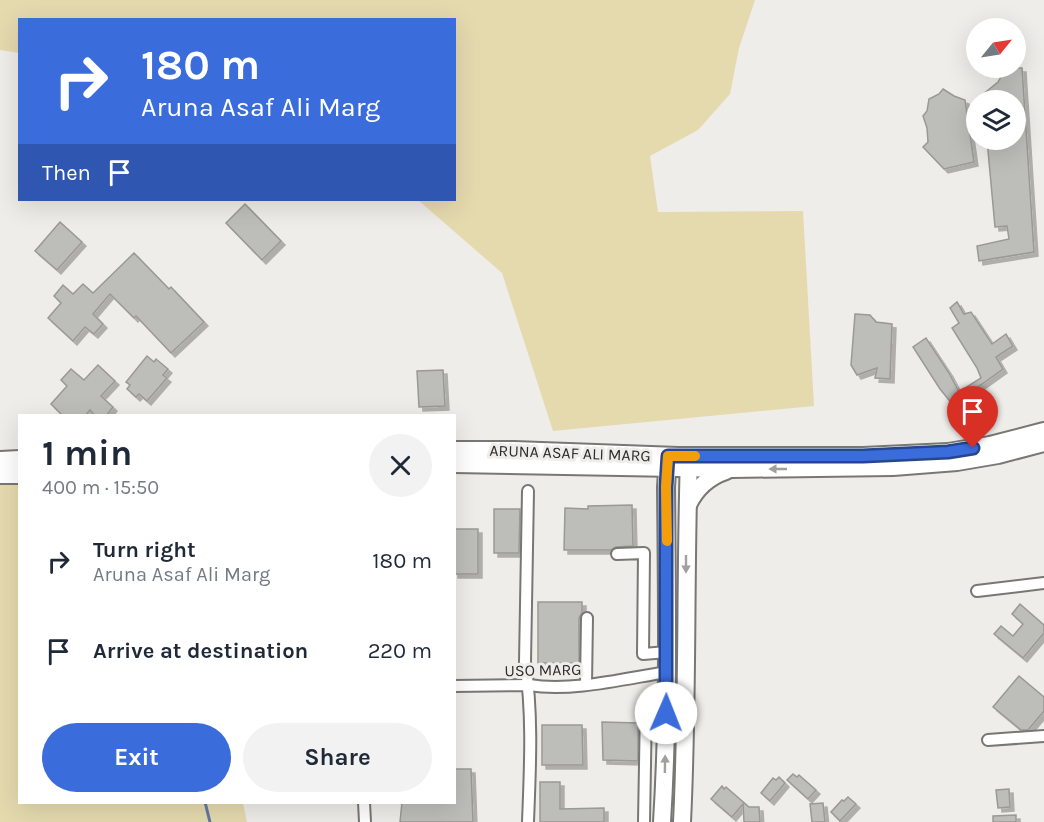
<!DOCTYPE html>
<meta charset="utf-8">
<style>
body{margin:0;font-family:Karla,sans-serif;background:#f2f2f3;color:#1f2937;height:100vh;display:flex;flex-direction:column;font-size:22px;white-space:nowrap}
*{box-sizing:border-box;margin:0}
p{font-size:20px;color:#747a83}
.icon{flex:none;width:33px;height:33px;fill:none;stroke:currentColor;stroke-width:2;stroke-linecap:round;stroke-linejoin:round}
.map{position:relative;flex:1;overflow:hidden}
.panel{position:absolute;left:18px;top:414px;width:438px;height:390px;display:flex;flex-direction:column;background:#fff;border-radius:0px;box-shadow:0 6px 24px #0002}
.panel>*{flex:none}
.guide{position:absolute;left:18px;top:18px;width:438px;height:183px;border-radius:0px;box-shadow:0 6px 24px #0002;background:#3b6cdc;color:#fff;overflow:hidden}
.needle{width:39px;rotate:60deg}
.tools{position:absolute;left:966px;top:18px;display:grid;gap:12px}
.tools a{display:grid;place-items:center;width:60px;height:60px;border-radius:50%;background:#fff;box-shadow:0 6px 24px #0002;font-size:30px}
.pin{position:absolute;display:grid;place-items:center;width:51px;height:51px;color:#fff;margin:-62px -26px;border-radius:50% 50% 50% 0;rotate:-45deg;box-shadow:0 0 6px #0007}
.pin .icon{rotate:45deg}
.me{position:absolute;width:66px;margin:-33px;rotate:1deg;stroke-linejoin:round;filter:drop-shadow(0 0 4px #0008)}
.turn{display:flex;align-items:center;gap:21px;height:126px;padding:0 24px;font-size:27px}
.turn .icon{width:78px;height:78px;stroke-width:2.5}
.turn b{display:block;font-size:42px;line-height:51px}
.then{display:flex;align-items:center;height:57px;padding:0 24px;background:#0003;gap:12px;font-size:22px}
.round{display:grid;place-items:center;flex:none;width:63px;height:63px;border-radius:32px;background:#f2f2f3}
.head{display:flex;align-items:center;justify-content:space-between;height:102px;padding:0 24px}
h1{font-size:36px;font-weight:700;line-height:45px}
.cta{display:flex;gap:12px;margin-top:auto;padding:12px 24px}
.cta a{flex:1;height:69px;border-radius:36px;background:#3b6cdc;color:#fff;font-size:24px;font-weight:700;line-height:69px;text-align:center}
.cta a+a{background:#f2f2f3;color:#1f2937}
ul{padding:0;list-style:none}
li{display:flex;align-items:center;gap:18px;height:90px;padding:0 24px}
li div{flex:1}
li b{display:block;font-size:22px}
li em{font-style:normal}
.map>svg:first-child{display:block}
.green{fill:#e5daae}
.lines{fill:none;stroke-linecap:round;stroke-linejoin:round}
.stream{stroke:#6478a2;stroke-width:3}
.building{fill:#bdbdb9;stroke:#9a9995;stroke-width:1.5;filter:url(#shadow)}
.street-casing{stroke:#787773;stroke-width:14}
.secondary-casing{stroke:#787773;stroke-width:20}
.street{stroke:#fff;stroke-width:10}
.secondary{stroke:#fff;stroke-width:16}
.oneway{fill:#a0a09f}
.route-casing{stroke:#26468f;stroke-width:15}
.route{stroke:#3b6cdc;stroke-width:10}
.slow{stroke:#f59e0b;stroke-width:10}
.labels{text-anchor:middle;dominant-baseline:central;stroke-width:6;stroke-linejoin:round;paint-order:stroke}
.street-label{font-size:16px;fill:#2c2b2a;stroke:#eeede9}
</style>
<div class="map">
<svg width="1044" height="822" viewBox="0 0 1044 822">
<defs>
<filter id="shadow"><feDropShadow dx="4" dy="4" stdDeviation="0" flood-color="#0004"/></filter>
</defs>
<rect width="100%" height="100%" fill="#eeede9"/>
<!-- green -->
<g class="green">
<path d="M0 0H755L739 48 730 94 698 130 650 156 658 212 803 211 814 406 553 431 502 273 418 200H454V20H20L19 53 0 50Z"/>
<path d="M19 484 20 802 243 803 247 822H0V485Z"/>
</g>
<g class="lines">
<!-- stream -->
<path class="stream" d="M205 802 210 822"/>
</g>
<!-- building -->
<g class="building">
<path d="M1006 68H1022L1034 252 979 261 977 246 1009 239 1007 226 995 227 987 140H1016V100H976L998 82Z"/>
<path d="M943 89 954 96 965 100 974 162 944 169 923 147 928 142 927 128 923 116 927 111 929 99 939 94Z"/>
<path d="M245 204 281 241 262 260 226 223Z"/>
<path d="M60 222 82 242 57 270 35 251Z"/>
<path d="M134 253 169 289 171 287 204 322 171 353 136 316 134 318 110 294 93 314 103 324 94 334 85 327 73 341 48 318 61 303 54 296 63 285 73 294 83 284 93 293Z"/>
<path d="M957 302 964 314 971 312 992 344 1006 334 1013 346 996 357 1003 369 953 405 940 389 913 347 926 338 949 373 959 392 981 378 977 368 952 328 959 323 950 308Z"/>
<path d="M855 314 870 315 876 322 892 324 890 379 875 378 877 368 857 375 851 365Z"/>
<path d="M147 356 154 362 156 359 168 369 163 375 167 378 147 401 139 394 136 397 127 389 130 385 126 382Z"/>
<path d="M98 365 115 381 101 396 113 407 106 416H95L90 410 85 416H63L51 404 67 386 61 380 71 369 84 380Z"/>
<path d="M443 370 445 406 419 407 417 371Z"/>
<path d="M632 505 633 546 616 547 611 550H564L565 508 588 509V506Z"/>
<path d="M494 509H520L519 553H494Z"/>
<rect x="454" y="529" width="24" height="45"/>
<path d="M538 602H582V613L579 618V663H538Z"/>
<path d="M1020 604 1044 625V633L1023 658 994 634 1001 626 1013 636 1023 624 1012 614Z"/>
<path d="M1019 676 1044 697V711L1028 730H1021L993 707Z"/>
<path d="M602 722 638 723V761L603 760Z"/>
<path d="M542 725H582L583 765H542Z"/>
<path d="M454 769H471L473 822H400L402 802H454Z"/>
<path d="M793 774 797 777 799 775 816 790 808 799 787 780Z"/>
<path d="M779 777 785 783 770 801 761 793 773 778 776 780Z"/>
<path d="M540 782H560V809L604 808V822H540Z"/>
<path d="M722 786 724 789 726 787 749 807H759L760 822H744L743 804 732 817 711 799Z"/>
<path d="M1009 789 1010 807 998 808 996 790Z"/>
<path d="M848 797 856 804 840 821 831 812 842 800 844 801Z"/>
<path d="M823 803 825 822H812L810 804Z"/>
<path d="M1016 815V822H993V816Z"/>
</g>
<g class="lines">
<defs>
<g id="street">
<path d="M528 491 525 662C533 715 530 769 528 822"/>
<path d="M617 554 644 553 643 654 667 652"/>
<path d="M977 591 1044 583"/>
<path d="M586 684 587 618"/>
<path d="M454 686 529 685C571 692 623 679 667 672"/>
<path d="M988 740 1044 736"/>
<path d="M364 802 365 822"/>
<path d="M644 822 646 707"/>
</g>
<g id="secondary">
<path d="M454 450H514L678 456H863L948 452 990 445 1044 431"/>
<path d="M0 460 20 459"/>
<path d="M454 464 732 469 893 467 957 462 998 455 1044 443"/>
<path d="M0 475H20"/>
<path d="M688 505C696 488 708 477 726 471"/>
<path d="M662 822C669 711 667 599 666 487L668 457"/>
<path d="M682 822C688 700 685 579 689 457"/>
</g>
</defs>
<!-- street casing -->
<use href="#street" class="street-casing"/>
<!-- secondary casing -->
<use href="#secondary" class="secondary-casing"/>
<!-- street -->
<use href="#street" class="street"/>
<!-- secondary -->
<use href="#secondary" class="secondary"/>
</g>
<!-- one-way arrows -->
<defs><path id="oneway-solid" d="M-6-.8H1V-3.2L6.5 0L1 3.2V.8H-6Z" transform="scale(1.5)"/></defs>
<g class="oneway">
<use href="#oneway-solid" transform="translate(778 469) rotate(180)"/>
<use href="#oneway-solid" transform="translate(686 564) rotate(90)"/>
<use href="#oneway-solid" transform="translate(665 764) rotate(-89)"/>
</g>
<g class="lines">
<defs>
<path id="route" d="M666 713V487L668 456H863L948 452 973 448"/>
</defs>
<!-- route casing -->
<use href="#route" class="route-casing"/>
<!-- route -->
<use href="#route" class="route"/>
<!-- slow -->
<path class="slow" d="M667 541 666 487 668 456H695"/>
</g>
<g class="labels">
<!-- street labels -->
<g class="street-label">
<text transform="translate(570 453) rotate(2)">ARUNA ASAF ALI MARG</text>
<text transform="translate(543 670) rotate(-1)">USO MARG</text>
</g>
</g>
</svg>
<div class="tools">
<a><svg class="needle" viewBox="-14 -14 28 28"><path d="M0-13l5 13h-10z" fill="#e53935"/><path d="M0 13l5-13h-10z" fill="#747a83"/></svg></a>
<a><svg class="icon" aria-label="layers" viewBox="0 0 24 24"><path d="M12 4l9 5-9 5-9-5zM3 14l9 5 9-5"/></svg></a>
</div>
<div class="pin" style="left:973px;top:448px;background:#d93025"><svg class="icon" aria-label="arrive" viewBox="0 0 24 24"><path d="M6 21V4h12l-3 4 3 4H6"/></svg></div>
<svg class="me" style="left:666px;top:713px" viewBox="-20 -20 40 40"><circle r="19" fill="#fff"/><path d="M0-13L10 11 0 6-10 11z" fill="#3b6cdc"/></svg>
<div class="guide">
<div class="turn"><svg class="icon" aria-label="right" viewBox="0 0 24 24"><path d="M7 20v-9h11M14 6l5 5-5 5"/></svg><div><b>180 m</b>Aruna Asaf Ali Marg</div></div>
<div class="then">Then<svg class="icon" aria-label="arrive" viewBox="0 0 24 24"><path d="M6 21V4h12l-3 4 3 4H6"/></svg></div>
</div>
<section class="panel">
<div class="head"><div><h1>1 min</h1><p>400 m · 15:50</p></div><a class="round"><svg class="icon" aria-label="close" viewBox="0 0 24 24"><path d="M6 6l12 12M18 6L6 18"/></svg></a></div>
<ul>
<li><svg class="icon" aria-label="right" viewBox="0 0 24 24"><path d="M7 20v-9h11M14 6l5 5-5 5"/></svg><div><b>Turn right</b><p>Aruna Asaf Ali Marg</p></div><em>180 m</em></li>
<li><svg class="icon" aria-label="arrive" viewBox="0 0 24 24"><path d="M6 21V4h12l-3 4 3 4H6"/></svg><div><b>Arrive at destination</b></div><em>220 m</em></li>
</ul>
<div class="cta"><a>Exit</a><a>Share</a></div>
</section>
</div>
